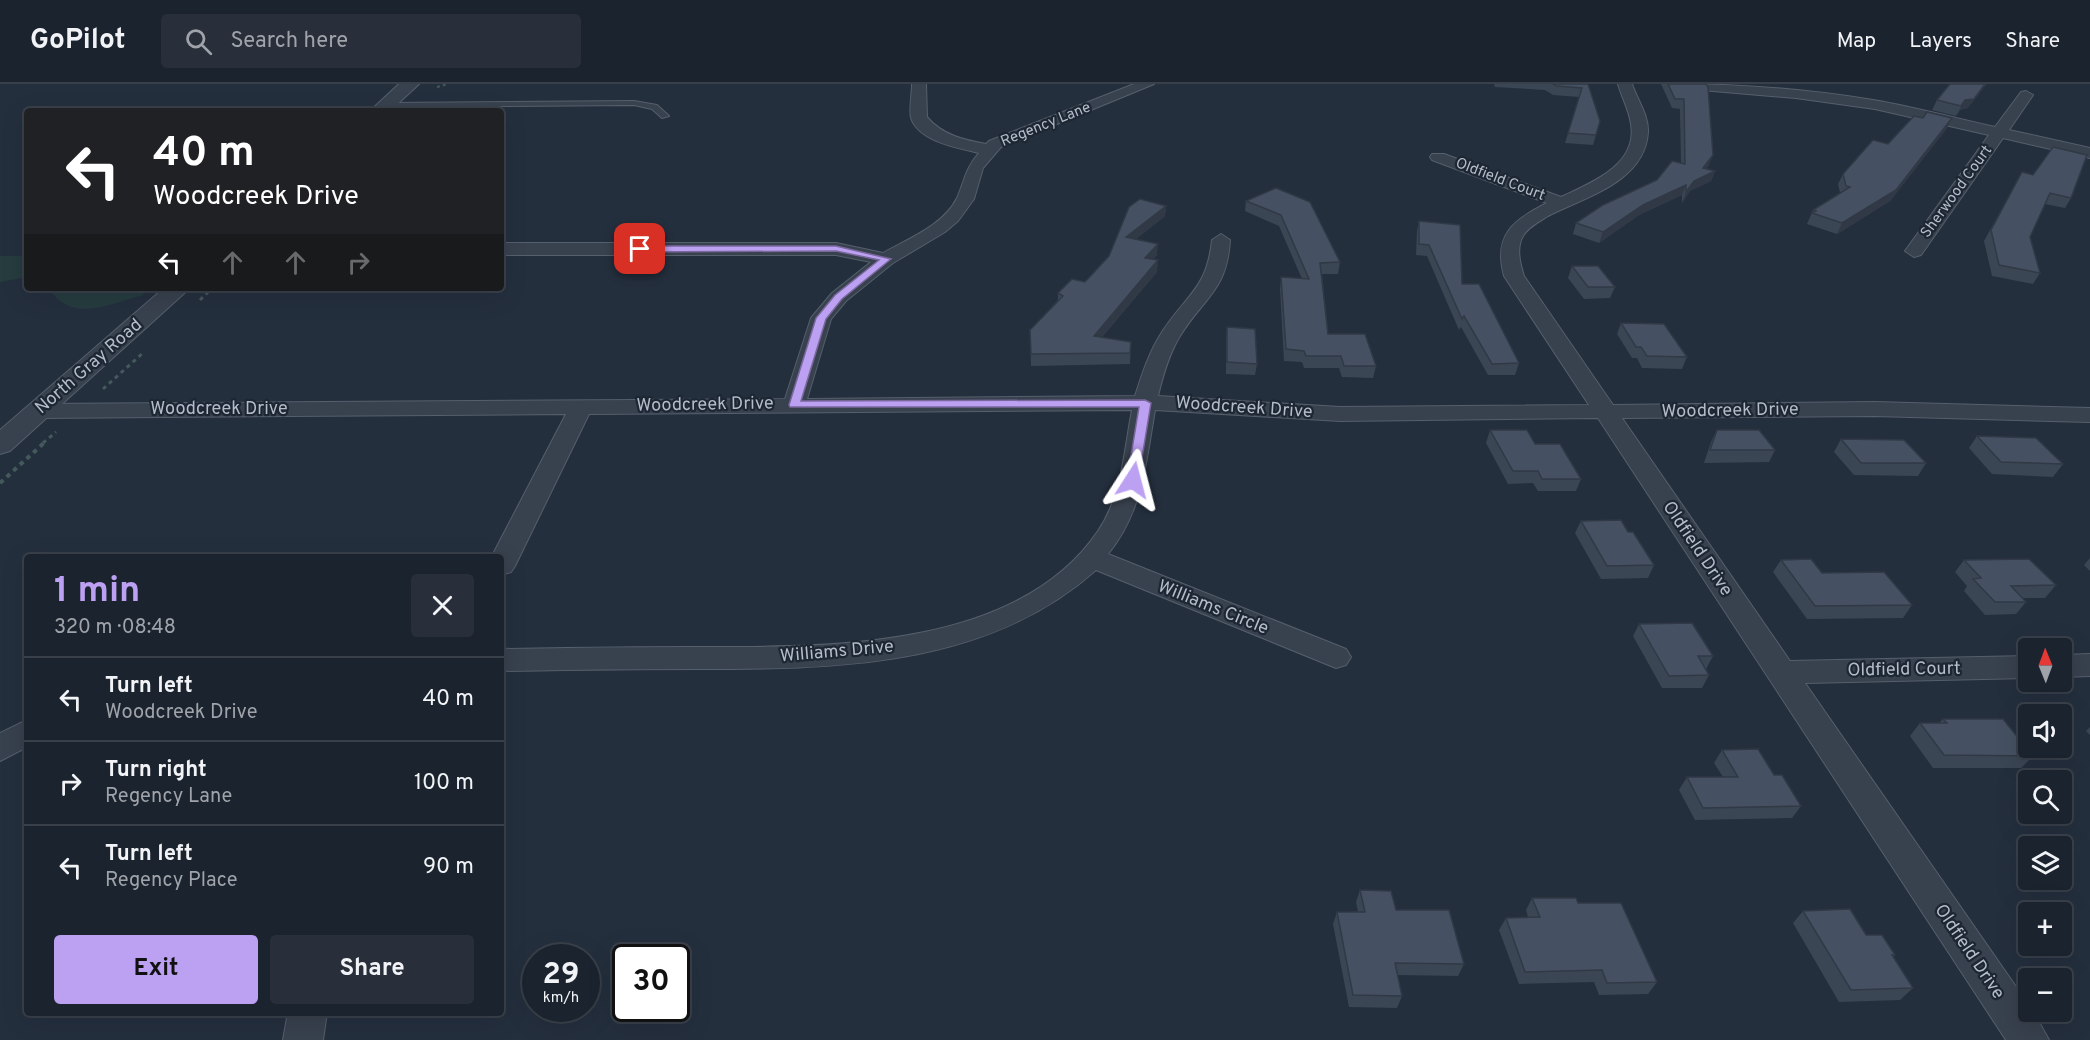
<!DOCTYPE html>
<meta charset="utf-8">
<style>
body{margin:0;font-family:Overpass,sans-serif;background:#282f3a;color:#f1f3f6;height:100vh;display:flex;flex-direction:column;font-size:22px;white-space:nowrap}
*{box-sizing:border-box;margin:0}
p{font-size:20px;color:#a0a4aa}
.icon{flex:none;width:33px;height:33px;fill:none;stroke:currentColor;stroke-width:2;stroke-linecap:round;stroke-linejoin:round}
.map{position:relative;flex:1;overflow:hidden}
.details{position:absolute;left:24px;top:470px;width:480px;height:462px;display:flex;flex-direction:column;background:#1b232e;border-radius:6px;box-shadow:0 6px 24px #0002,0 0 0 2px #39404a}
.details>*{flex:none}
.top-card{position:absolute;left:24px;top:24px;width:480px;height:183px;border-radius:6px;box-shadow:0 6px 24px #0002,0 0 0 2px #39404a;background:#202124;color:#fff;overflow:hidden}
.needle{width:39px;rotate:359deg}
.fabs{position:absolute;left:2018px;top:554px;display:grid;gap:12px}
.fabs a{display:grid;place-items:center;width:54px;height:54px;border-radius:6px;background:#1b232e;box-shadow:0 6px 24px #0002,0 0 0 2px #39404a;font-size:30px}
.speed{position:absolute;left:522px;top:860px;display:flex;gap:12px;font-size:30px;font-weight:700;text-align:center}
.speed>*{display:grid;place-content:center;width:78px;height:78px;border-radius:50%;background:#1b232e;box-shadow:0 6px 24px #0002,0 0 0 2px #39404a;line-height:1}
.speed small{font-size:15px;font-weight:400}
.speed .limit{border:3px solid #111;border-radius:9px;background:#fff;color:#111}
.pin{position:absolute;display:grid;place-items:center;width:51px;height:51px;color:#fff;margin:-26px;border-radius:12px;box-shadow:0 3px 9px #0006}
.me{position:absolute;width:66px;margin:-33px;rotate:9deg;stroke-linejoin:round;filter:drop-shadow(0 0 4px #0008)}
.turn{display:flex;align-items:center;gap:21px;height:126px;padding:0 30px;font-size:27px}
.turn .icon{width:78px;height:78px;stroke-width:2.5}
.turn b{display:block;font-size:42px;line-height:51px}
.lanes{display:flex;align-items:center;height:57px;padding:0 30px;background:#0003;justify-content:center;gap:30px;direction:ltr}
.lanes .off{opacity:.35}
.round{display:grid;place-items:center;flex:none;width:63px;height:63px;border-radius:6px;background:#282f3a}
.headline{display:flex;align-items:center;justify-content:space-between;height:102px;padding:0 30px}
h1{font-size:36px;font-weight:700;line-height:45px;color:#bca0f2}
.action{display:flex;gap:12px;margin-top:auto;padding:12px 30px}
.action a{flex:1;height:69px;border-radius:6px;background:#bca0f2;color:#111;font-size:24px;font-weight:700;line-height:69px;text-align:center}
.action a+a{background:#282f3a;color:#f1f3f6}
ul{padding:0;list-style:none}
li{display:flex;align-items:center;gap:18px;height:84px;padding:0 30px;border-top:2px solid #39404a}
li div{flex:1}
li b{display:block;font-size:22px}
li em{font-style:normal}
header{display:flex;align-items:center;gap:36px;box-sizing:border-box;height:84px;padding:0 30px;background:#1b232e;border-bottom:2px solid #39404a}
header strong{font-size:28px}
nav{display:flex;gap:33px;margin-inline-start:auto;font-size:21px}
.search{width:420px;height:54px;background:#282f3a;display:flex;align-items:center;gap:15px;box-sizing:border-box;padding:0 21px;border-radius:6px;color:#a0a4aa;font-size:22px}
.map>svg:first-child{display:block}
.green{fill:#263c3f}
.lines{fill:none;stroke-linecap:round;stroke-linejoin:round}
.service-casing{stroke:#565f6c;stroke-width:2}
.minor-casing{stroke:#565f6c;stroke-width:2}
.tertiary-casing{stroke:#565f6c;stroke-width:2}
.path-far2{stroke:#44595c;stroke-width:2;stroke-dasharray:3 3;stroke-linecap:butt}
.path-far1{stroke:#44595c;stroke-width:3;stroke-dasharray:4 4;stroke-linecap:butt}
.path{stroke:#44595c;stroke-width:4;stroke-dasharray:4.5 4.5;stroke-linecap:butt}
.service{fill:#38414e;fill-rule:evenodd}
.minor{fill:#38414e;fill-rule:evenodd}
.tertiary{fill:#38414e;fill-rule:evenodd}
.wall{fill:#3b4654}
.shaded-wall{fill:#303945}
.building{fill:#455162;stroke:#303945;stroke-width:1.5}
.route{fill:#bca0f2;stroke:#7a689d;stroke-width:1.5}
.labels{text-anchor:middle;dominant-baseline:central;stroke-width:4.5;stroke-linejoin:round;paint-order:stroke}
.far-street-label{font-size:15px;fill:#b4bcc9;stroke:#1d2633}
.street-label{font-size:18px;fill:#b4bcc9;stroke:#1d2633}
</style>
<header>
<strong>GoPilot</strong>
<div class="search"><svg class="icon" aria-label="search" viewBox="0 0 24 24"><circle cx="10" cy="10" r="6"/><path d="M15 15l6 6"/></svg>Search here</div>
<nav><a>Map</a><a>Layers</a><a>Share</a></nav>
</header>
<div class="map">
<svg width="2090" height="956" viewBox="0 0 2090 956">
<rect width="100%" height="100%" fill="#242f3e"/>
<!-- green -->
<g class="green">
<path d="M0 172H27V193L0 198Z"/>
<path d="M49 204H146L143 211C111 220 70 240 49 204Z"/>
</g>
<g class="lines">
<defs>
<path id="service" d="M634 17 657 21 669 32 662 34 652 25 634 21 386 23 382 21 386 19Z"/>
<g id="minor">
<path d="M912 0H926L927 33C942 51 964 56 986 60L989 57 1134 0H1154L1001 63 983 84 974 115 958 137 945 148 893 179 846 217 831 235 807 315 1135 312C1142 290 1149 268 1162 248 1186 211 1207 205 1212 156L1221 150 1230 156C1227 207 1204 213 1180 252 1169 270 1163 291 1158 312L1340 323 1589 321 1504 192C1493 151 1513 136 1547 119L1432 76 1430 73 1432 70H1444L1561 113C1591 99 1638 81 1631 40 1629 26 1622 14 1618 0H1632C1637 15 1649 32 1648 48 1645 98 1585 113 1548 132 1540 137 1528 143 1523 152 1516 164 1520 179 1524 192L1613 321 1875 318 2090 324V338L1875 332 1622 334 1790 577 2028 572V594L1805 599 2028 920V927H2033L2049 956H2006L1598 334 1340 337 1155 326C1146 378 1143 427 1108 470L1346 565 1351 573 1346 581 1336 584 1096 486C985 585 832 585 692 585 628 585 565 586 501 587V565C564 564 628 563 691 563 820 563 1016 568 1098 447 1122 412 1124 367 1132 326L589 330 515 482 511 488 501 491V472H492L566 330 39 334 31 332 28 327 31 322 39 320 785 315 811 234 832 209 871 178 836 171H501V159H836L883 169C908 155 944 141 957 114 965 96 965 85 979 69 959 64 919 58 911 34 909 25 912 10 912 0Z"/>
<path d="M1671 0C1739 0 1806 5 1873 16 1914 23 1955 34 1995 43L2021 8 2026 7 2033 11 2009 46 2090 64V74L2003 54 1921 171 1914 173 1905 167 1989 51 1875 25 1796 14 1678 4Z"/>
<path d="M2090 570V592L2061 593V571Z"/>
<path d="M27 636V663L0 677V649Z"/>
<path d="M288 928H327L323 956H283Z"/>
</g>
<g id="tertiary">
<path d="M399 0H419L390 27H370Z"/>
<path d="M164 204H190L10 367 0 370V346Z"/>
</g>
</defs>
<!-- service casing -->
<use href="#service" class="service-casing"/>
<!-- minor casing -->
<use href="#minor" class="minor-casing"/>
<!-- tertiary casing -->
<use href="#tertiary" class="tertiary-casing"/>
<!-- path-far2 -->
<path class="path-far2" d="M437 3 448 0"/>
<!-- path-far1 -->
<g class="path-far1">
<path d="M200 216 212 204"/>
<path d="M103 305 144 268"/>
<path d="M43 359 56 348"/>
</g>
<!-- path -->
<path class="path" d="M0 399 45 358"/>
<!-- service -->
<use href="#service" class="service"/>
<!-- minor -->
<use href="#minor" class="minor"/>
<!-- tertiary -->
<use href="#tertiary" class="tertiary"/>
</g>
<!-- wall -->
<g class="wall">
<path d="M1494 0H1588L1596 51 1593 61 1565 59 1579 13 1553 11 1545 6 1495 3Z"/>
<path d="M1661 0H1706L1709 81 1706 85 1715 87 1711 97 1690 107 1682 119V111L1639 131 1599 159 1573 150 1576 139 1657 96 1681 79 1680 25 1672 24Z"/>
<path d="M1937 16 1968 24 1960 26 1956 32 1932 26Z"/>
<path d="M1923 34H1952L1947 44 1890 117 1837 150 1807 140 1813 126 1840 109 1838 100 1843 90 1888 60Z"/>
<path d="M2022 88 2071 114 2065 124 2045 120 2030 153 2040 189 2033 200 1992 192 1984 157Z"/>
<path d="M1276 104 1340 178 1338 190H1322L1328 250 1376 282 1373 294 1342 293 1339 284H1304L1302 278 1284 277 1280 205 1281 193 1302 195 1279 142 1245 127 1246 117Z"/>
<path d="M1166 122 1165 132 1136 155 1157 171 1153 175 1157 188 1102 253 1131 258 1130 280 1031 282 1030 246 1058 216V209L1085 198 1109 172Z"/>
<path d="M1419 137 1519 279 1515 291H1488L1461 243 1459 246 1427 172 1416 171 1417 147Z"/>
<path d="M1572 182 1615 203 1610 214 1584 215 1568 194Z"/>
<path d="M1621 239 1687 273 1682 285 1642 284 1637 274H1632L1617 250Z"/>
<path d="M1227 243 1257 280 1255 291 1226 290V255Z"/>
<path d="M1490 346 1535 360 1581 395 1576 407H1538L1533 399 1508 400 1486 359Z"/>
<path d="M1717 346 1775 366 1769 378 1704 379 1711 358Z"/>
<path d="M1977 352 2063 380 2053 393 1992 390 1969 364Z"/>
<path d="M1841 355 1926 379 1918 392 1854 391 1834 368Z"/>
<path d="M1581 437 1628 448 1654 481 1648 494 1601 495 1575 449Z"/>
<path d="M2090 474V487L2084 481Z"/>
<path d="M1781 476 1822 489 1912 521 1903 534 1807 535 1773 488Z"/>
<path d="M1964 476 2056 501 2045 514H2023L2026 518 2016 530 1985 531 1964 507 1967 502 1955 488Z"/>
<path d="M1639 540 1713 572 1706 585 1709 591 1702 604H1662L1633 552Z"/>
<path d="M1943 635 2033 672 2021 684H1933L1910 652 1920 639H1939Z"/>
<path d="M2090 643V651L2086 647Z"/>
<path d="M1722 666 1774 691 1801 722 1792 734 1695 736 1679 706 1687 693H1723L1714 679Z"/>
<path d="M1360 806 1464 880 1458 892 1397 891 1402 912 1397 924 1349 923 1333 840 1337 828H1358L1356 818Z"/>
<path d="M1532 814 1657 898 1648 910 1599 911 1594 898 1519 900 1499 846 1506 834 1528 833 1526 826Z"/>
<path d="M1803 827 1866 851 1895 871 1893 873 1913 904 1900 916 1839 918 1793 839Z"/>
</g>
<!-- shaded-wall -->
<g class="shaded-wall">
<path d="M1985 0H1987L1968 24 1960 26 1956 32 1965 16Z"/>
<path d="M1952 34 1947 44 1890 117 1837 150 1842 139Z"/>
<path d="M1713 71 1709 81 1699 94 1703 84Z"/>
<path d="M1715 87 1711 97 1690 107 1682 119 1686 108 1694 97Z"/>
<path d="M1686 101 1682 111 1639 131 1599 159 1603 148 1643 121Z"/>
<path d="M1166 122 1165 132 1125 164 1126 153Z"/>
<path d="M1158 160 1157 171 1145 185V174Z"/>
<path d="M1158 176 1157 188 1093 263 1094 252Z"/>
</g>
<!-- building -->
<g class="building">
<path d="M1553 0H1588L1600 37 1596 51 1568 49 1582 4 1556 2Z"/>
<path d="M1668 0H1706L1708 3 1713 71 1703 84 1715 87 1694 97 1686 108V101L1643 121 1603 148 1576 139 1603 121 1657 96 1672 77 1685 80 1684 15H1675Z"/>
<path d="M1950 0H1985L1974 15 1965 16 1961 22 1937 16Z"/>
<path d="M1927 28 1952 34 1896 106 1842 139 1812 129 1816 127 1813 126 1850 103 1846 102 1843 90 1873 56 1888 60 1914 32 1923 34Z"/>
<path d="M2053 63 2087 71 2071 114 2050 109 2030 153 2040 189 1999 181 1991 146 2022 88 2033 91Z"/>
<path d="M1276 104 1310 118 1340 178 1320 179 1328 250H1365L1376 282H1344L1341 272H1306L1304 267 1286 265 1281 193 1309 195 1281 131 1246 117Z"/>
<path d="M1140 115 1166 122 1126 153 1158 160 1145 174 1158 176 1094 252 1131 258 1130 269 1031 270 1030 246 1063 212 1058 209 1072 195 1085 198 1109 172 1129 123Z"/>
<path d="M1419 137 1460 141 1462 200H1479L1519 279 1492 280 1464 232 1462 235 1429 161 1419 160Z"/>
<path d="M1572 182H1598L1615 203H1588Z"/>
<path d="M1621 239 1664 240 1687 273 1647 272 1641 263H1636Z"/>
<path d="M1227 243 1255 245 1257 280 1227 278Z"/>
<path d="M1490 346H1527L1535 360H1560L1581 395H1542L1538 387H1513Z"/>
<path d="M1717 346H1759L1775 366H1710Z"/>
<path d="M1977 352 2036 354 2063 380 2001 378Z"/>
<path d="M1841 355 1904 356 1926 379H1861Z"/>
<path d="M1621 436 1628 448H1633L1654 481 1607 482 1581 437Z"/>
<path d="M1811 475 1822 489 1884 488 1912 521 1815 522 1781 476Z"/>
<path d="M2029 475 2056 501 2011 502 2026 518H1995L1973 495 1981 494 1964 476Z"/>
<path d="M1692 539 1713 572H1698L1709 591 1669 592 1639 540Z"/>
<path d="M1943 635H2003L2033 672 1944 671 1920 639H1947Z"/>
<path d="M1758 665 1774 691H1782L1801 722 1703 724 1687 693H1738L1722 666Z"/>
<path d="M1360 806 1391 807 1396 826H1449L1464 880 1395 879 1402 912 1353 911 1337 828H1365Z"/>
<path d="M1532 814H1576L1578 819H1621L1657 898 1607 899 1602 886 1525 888 1506 834 1540 833Z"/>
<path d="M1850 825 1866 851H1882L1895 871H1892L1913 904 1851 906 1803 827Z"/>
</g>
<!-- route -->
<path class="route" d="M836 162 891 175 842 215 826 235 801 317 1145 316 1151 319 1138 398 1133 400 1127 396 1139 323H790L789 321 816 234 835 211 879 176 836 167 640 168 635 165 640 162Z"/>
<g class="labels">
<!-- far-street labels -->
<g class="far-street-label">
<text transform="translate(1046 41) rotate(-22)">Regency Lane</text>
<text transform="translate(1500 96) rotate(21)">Oldfield Court</text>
<text transform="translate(1957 108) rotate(-54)">Sherwood Court</text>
</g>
<!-- street labels -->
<g class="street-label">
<text transform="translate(89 283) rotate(-41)">North Gray Road</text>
<text transform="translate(705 321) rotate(-1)">Woodcreek Drive</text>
<text transform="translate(1244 324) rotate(4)">Woodcreek Drive</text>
<text x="219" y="325">Woodcreek Drive</text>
<text transform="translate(1730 327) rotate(-1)">Woodcreek Drive</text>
<text transform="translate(1697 465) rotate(56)">Oldfield Drive</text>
<text transform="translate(1213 524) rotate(22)">Williams Circle</text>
<text transform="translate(837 568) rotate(-5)">Williams Drive</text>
<text transform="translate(1904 586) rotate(-1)">Oldfield Court</text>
<text transform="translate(1969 868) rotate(56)">Oldfield Drive</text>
</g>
</g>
</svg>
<div class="fabs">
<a><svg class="needle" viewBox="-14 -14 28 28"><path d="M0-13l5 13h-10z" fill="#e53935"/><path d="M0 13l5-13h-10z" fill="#a0a4aa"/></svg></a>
<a><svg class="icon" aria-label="sound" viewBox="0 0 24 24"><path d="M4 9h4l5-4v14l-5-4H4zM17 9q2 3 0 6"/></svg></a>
<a><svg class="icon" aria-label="search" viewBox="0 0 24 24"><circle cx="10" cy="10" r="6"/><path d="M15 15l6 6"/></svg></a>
<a><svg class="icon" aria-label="layers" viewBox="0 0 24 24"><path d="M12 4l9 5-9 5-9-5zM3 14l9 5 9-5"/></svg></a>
<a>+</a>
<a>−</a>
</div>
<div class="speed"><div>29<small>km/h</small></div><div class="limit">30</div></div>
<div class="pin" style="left:640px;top:165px;background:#d93025"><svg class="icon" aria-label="arrive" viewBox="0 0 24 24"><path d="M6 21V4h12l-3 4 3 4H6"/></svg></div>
<svg class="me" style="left:1133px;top:396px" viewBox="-20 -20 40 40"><path d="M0-17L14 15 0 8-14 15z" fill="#bca0f2" stroke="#fff" stroke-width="4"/></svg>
<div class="top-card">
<div class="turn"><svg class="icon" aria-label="left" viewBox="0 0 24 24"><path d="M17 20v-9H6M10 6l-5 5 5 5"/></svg><div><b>40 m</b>Woodcreek Drive</div></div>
<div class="lanes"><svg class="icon" aria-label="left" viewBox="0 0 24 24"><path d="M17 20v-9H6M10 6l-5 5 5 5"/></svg><svg class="icon off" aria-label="ahead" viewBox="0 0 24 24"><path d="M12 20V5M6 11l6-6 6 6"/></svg><svg class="icon off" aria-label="ahead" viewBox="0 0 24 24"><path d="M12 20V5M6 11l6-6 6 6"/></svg><svg class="icon off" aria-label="right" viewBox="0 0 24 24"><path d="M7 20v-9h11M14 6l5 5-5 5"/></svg></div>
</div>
<section class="details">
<div class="headline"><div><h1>1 min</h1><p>320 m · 08:48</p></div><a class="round"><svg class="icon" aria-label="close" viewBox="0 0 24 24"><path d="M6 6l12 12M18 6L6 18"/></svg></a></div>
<ul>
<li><svg class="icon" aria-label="left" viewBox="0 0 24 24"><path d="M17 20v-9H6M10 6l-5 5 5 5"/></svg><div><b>Turn left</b><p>Woodcreek Drive</p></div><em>40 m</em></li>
<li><svg class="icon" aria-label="right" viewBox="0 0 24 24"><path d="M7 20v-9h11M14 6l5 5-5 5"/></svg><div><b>Turn right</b><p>Regency Lane</p></div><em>100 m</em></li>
<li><svg class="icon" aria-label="left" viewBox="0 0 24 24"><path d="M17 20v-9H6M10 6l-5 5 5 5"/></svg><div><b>Turn left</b><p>Regency Place</p></div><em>90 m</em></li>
</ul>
<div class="action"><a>Exit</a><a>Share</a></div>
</section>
</div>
